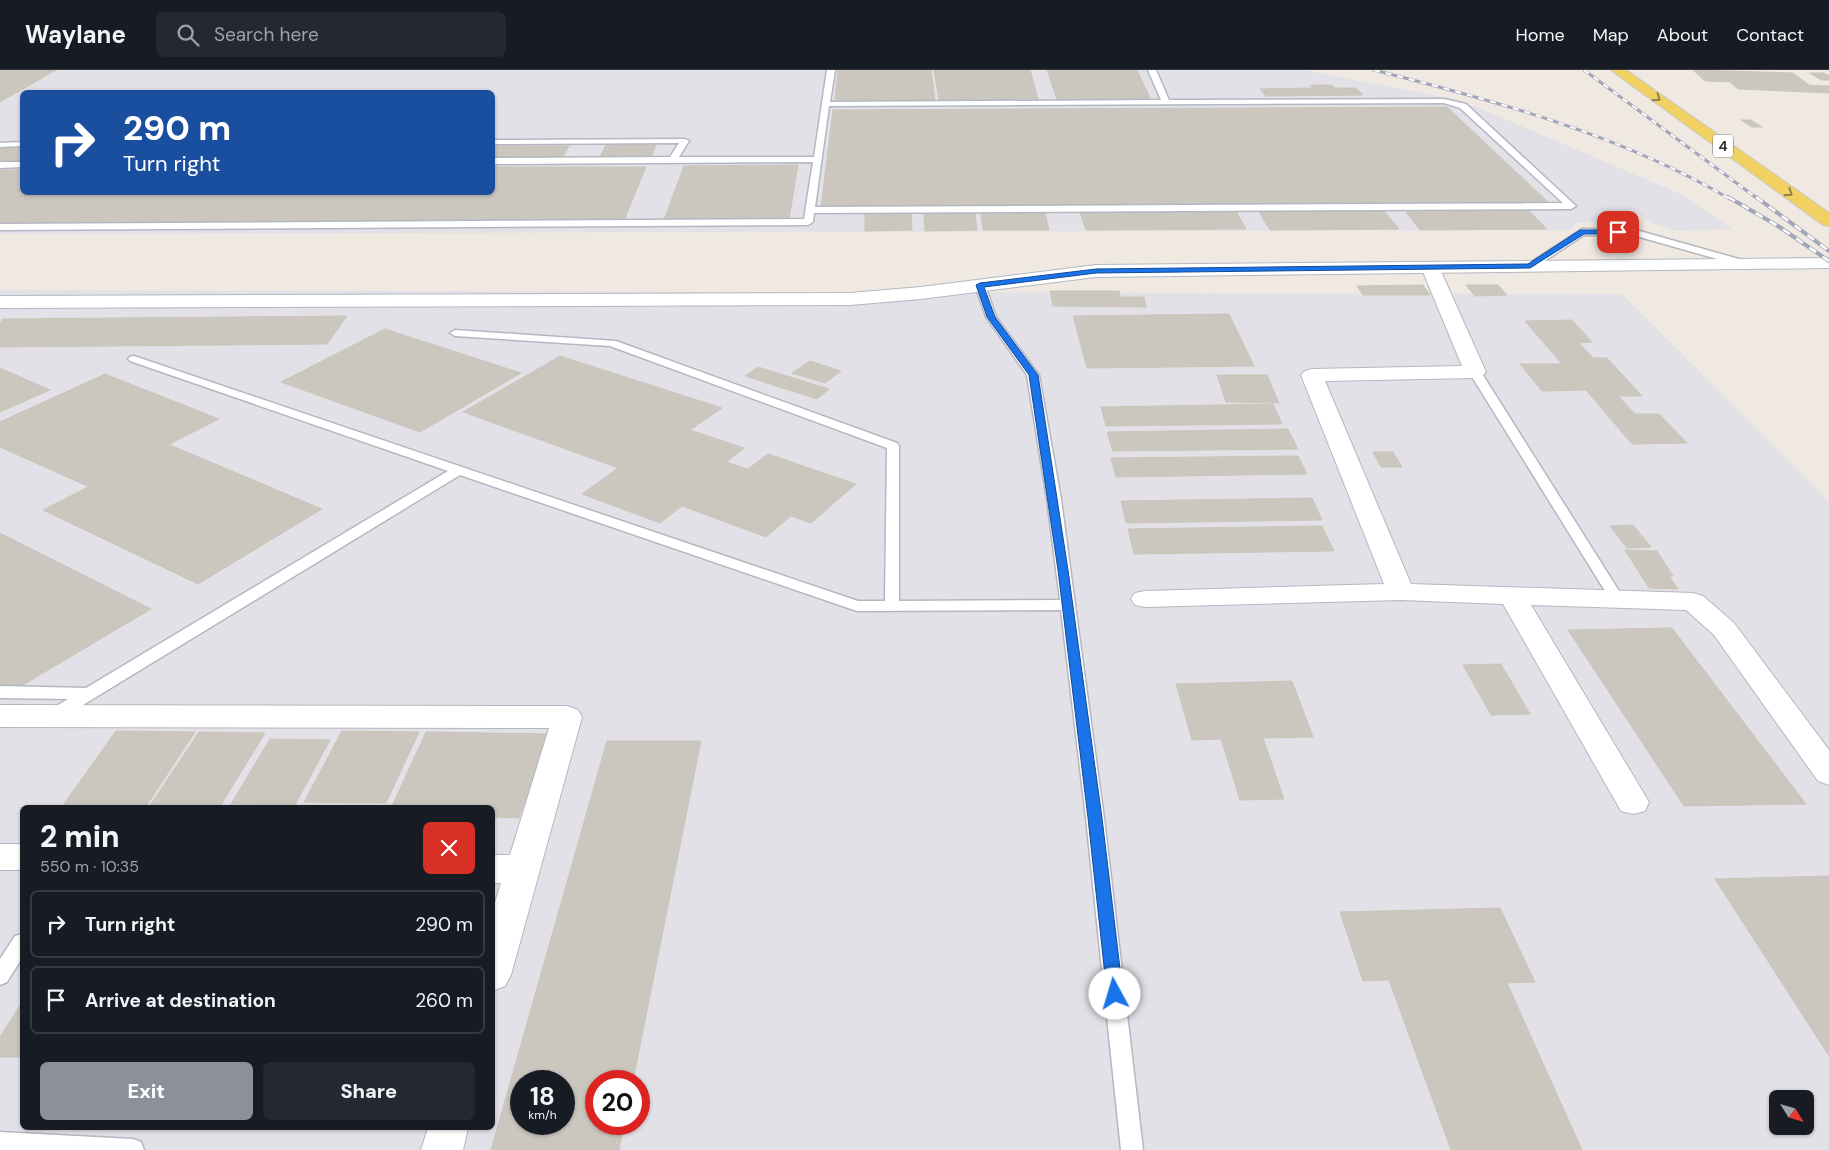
<!DOCTYPE html>
<meta charset="utf-8">
<style>
body{margin:0;font-family:"DM Sans",sans-serif;background:#242831;color:#f1f3f6;height:100vh;display:flex;flex-direction:column;font-size:19px;white-space:nowrap}
*{box-sizing:border-box;margin:0}
p{font-size:16px;color:#9ea1a6}
.icon{flex:none;width:28px;height:28px;fill:none;stroke:currentColor;stroke-width:2;stroke-linecap:round;stroke-linejoin:round}
.map{position:relative;flex:1;overflow:hidden}
.drawer{position:absolute;left:20px;top:735px;width:475px;height:325px;display:flex;flex-direction:column;background:#171b24;border-radius:8px;box-shadow:0 1px 4px #0004}
.drawer>*{flex:none}
.hud{position:absolute;left:20px;top:20px;width:475px;height:105px;border-radius:8px;box-shadow:0 1px 4px #0004;background:#1a4fa0;color:#fff;overflow:hidden}
.needle{width:32px;rotate:127deg}
.tools{position:absolute;left:1769px;top:1020px;display:grid;gap:10px}
.tools a{display:grid;place-items:center;width:45px;height:45px;border-radius:8px;background:#171b24;box-shadow:0 1px 4px #0004;font-size:25px}
.speed{position:absolute;left:510px;top:1000px;display:flex;gap:10px;font-size:25px;font-weight:700;text-align:center}
.speed>*{display:grid;place-content:center;width:65px;height:65px;border-radius:50%;background:#171b24;box-shadow:0 1px 4px #0004;line-height:1}
.speed small{font-size:12px;font-weight:400}
.speed .limit{border:8px solid #d22;background:#fff;color:#111}
.pin{position:absolute;display:grid;place-items:center;width:42px;height:42px;color:#fff;margin:-21px;border-radius:10px;box-shadow:0 2px 8px #0006}
.me{position:absolute;width:55px;margin:-28px;rotate:354deg;stroke-linejoin:round;filter:drop-shadow(0 0 4px #0008)}
.turn{display:flex;align-items:center;gap:18px;height:105px;padding:0 20px;font-size:22px}
.turn .icon{width:65px;height:65px;stroke-width:2.5}
.turn b{display:block;font-size:35px;line-height:42px}
.round{display:grid;place-items:center;flex:none;width:52px;height:52px;border-radius:8px;background:#242831}
.overview{display:flex;align-items:center;justify-content:space-between;height:85px;padding:0 20px}
h1{font-size:30px;font-weight:800;line-height:38px}
.cta{display:flex;gap:10px;margin-top:auto;padding:10px 20px}
.cta a{flex:1;height:58px;border-radius:8px;background:#8c9099;color:#fff;font-size:20px;font-weight:800;line-height:58px;text-align:center}
.cta a+a{background:#242831;color:#f1f3f6}
ul{padding:0;list-style:none}
li{display:flex;align-items:center;gap:15px;height:68px;margin:0 10px 8px;padding:0 10px;border:2px solid #363941;border-radius:8px}
li div{flex:1}
li b{display:block;font-size:19px}
li em{font-style:normal}
header{display:flex;align-items:center;gap:30px;box-sizing:border-box;height:70px;padding:0 25px;background:#171b24;border-bottom:1px solid #363941}
header strong{font-size:24px}
nav{display:flex;gap:28px;margin-inline-start:auto;font-size:18px}
.search{width:350px;height:45px;background:#242831;display:flex;align-items:center;gap:12px;box-sizing:border-box;padding:0 18px;border-radius:8px;color:#9ea1a6;font-size:19px}
.map>svg:first-child{display:block}
.industrial{fill:#e3e1e8;fill-rule:evenodd}
.building{fill:#cbc7bf;stroke:#cbc5ba;fill-rule:evenodd}
.lines{fill:none;stroke-linecap:round;stroke-linejoin:round}
.service-casing{stroke:#b4b7c1;stroke-width:3}
.minor-casing{stroke:#b4b7c1;stroke-width:2}
.tertiary-casing{stroke:#b4b7c1;stroke-width:2}
.primary-casing{stroke:#c9c9c9;stroke-width:2}
.service{fill:#fff;fill-rule:evenodd}
.minor{fill:#fff;fill-rule:evenodd}
.tertiary{fill:#fff;fill-rule:evenodd}
.primary{fill:#f2d163;fill-rule:evenodd}
.rail-far1-casing{stroke:#a3a6b8;stroke-width:3}
.rail-casing{stroke:#a3a6b8;stroke-width:4}
.rail-far1{stroke:#fff;stroke-width:2;stroke-dasharray:6;stroke-linecap:butt}
.rail{stroke:#fff;stroke-width:2.5;stroke-dasharray:8;stroke-linecap:butt}
.oneway{stroke:#908048}
.route{fill:#1a73e8;stroke:#114b97}
.labels{text-anchor:middle;dominant-baseline:central;stroke-width:5;stroke-linejoin:round;paint-order:stroke}
.shield{fill:#fff;stroke:#6d6d6d;stroke-width:1}
.shield-label{font-size:14px;font-weight:bold;fill:#2e2e2e}
</style>
<header>
<strong>Waylane</strong>
<div class="search"><svg class="icon" aria-label="search" viewBox="0 0 24 24"><circle cx="10" cy="10" r="6"/><path d="M15 15l6 6"/></svg>Search here</div>
<nav><a>Home</a><a>Map</a><a>About</a><a>Contact</a></nav>
</header>
<div class="map">
<svg width="1829" height="1080" viewBox="0 0 1829 1080">
<rect width="100%" height="100%" fill="#efe9e1"/>
<!-- industrial -->
<g class="industrial">
<path d="M0 0H1303L1460 30 1683 125 1732 159 1674 161 1652 153 1639 144 1603 145 1611 152 1577 153 1569 160 0 164ZM22 22H492V122H22Z"/>
<path d="M0 220 1622 224 1829 432V1080H0ZM22 738H492V1058H22ZM521 1011H564V1054H521ZM596 1011H639V1054H596ZM1778 1029H1805V1056H1778Z"/>
</g>
<!-- building -->
<g class="building">
<path d="M0 0H56L0 32Z"/>
<path d="M838 0H931L935 30H835Z"/>
<path d="M934 0H1030L1038 29 939 30Z"/>
<path d="M1047 0H1137L1151 30H1057Z"/>
<path d="M1693 0 1793 3 1809 15 1705 11Z"/>
<path d="M1809 3H1824L1829 6V10H1822Z"/>
<path d="M1730 12 1829 16V23L1738 19Z"/>
<path d="M1310 15H1332L1335 18H1356L1363 25 1266 26 1260 19 1313 18Z"/>
<path d="M1447 37 1548 132 821 137 833 40Z"/>
<path d="M1741 50H1751L1762 57H1752Z"/>
<path d="M606 75H656L651 87H600Z"/>
<path d="M492 76H569L562 88H492Z"/>
<path d="M22 78V92H0V79Z"/>
<path d="M798 95 789 149 664 150 684 96Z"/>
<path d="M492 97H646L624 150 0 153V100H22V122H492Z"/>
<path d="M1236 141 1246 159 1086 160 1080 142Z"/>
<path d="M1384 141 1399 159 1270 160 1259 142Z"/>
<path d="M1529 141 1547 159 1420 160 1406 142Z"/>
<path d="M865 143H911L912 160 865 161Z"/>
<path d="M975 143 977 160 925 161 924 144Z"/>
<path d="M1045 143 1049 160H983L981 144Z"/>
<path d="M1423 215 1430 225H1363L1357 216Z"/>
<path d="M1466 215H1498L1507 225 1475 226Z"/>
<path d="M1050 221H1119L1120 227H1144L1146 237 1053 236Z"/>
<path d="M1229 244 1254 296 1087 298 1073 246Z"/>
<path d="M347 246 327 274 0 277V254L3 249Z"/>
<path d="M1572 250 1592 272 1579 273 1593 288H1607L1642 326H1618L1635 344H1659L1687 373 1632 374 1586 320 1542 321 1520 294H1562L1525 251Z"/>
<path d="M385 259 521 303 420 362 281 312Z"/>
<path d="M560 286 722 338 690 360 744 378 726 392 748 399 768 384 856 414 811 453 791 446 766 467 682 436 660 453 582 424 618 398 463 342Z"/>
<path d="M810 291 841 301 825 313 792 303Z"/>
<path d="M758 297 829 319 817 329 745 306Z"/>
<path d="M0 298 50 320 0 342Z"/>
<path d="M105 304 219 349 87 416 0 377V352Z"/>
<path d="M1217 305H1267L1279 333 1226 332Z"/>
<path d="M1273 334 1282 354 1106 356 1101 337Z"/>
<path d="M1288 359 1298 379 1113 381 1107 362Z"/>
<path d="M170 375 322 439 198 514 43 440Z"/>
<path d="M1373 382H1393L1402 397H1381Z"/>
<path d="M1298 386 1307 404 1116 407 1111 388Z"/>
<path d="M1312 428 1322 450 1126 453 1121 431Z"/>
<path d="M1633 455 1651 477 1627 478 1610 456Z"/>
<path d="M1322 456 1334 481 1134 484 1128 459Z"/>
<path d="M0 463 151 539 16 619H0Z"/>
<path d="M1625 480 1657 481 1673 506H1669L1678 519 1649 518Z"/>
<path d="M1672 558 1806 734 1684 736 1568 560Z"/>
<path d="M1501 594 1530 644 1491 645 1463 595Z"/>
<path d="M1292 611 1313 667 1263 668 1284 729 1240 730 1221 669 1192 670 1176 614Z"/>
<path d="M116 661 195 662 145 738H61Z"/>
<path d="M342 661 419 662 386 733 304 732Z"/>
<path d="M199 662 265 663 219 738 149 737Z"/>
<path d="M426 662 549 664 519 748 492 747V738H391Z"/>
<path d="M270 669 330 670 295 735 231 734Z"/>
<path d="M607 671H701L633 1011H596V1054H624L619 1080H491ZM521 1011H564V1054H521Z"/>
<path d="M1829 806V986L1715 809Z"/>
<path d="M1500 838 1535 912 1507 913 1582 1080H1451L1389 910 1363 911 1340 842Z"/>
<path d="M22 932V987H0V967Z"/>
</g>
<g class="lines">
<defs>
<g id="service">
<path d="M827 0H835L830 32 1161 30 1148 0H1156L1169 30 1444 29 1466 34 1576 136 1571 139 814 143 813 152 808 155 0 160V154L804 149 813 92 492 94V88L670 87 679 73 492 74V70L685 69 689 71 679 87H814ZM1444 33 1460 38 1563 133 815 137 829 36Z"/>
<path d="M22 72V76L0 77V73Z"/>
<path d="M0 92H22V97L0 98Z"/>
<path d="M1582 159 1636 160 1746 191 1747 193 1742 196 1636 166 1584 165 1534 198H1526L1525 196Z"/>
<path d="M980 212 985 215 996 247 1039 305 1061 429 1075 535 1104 748 1143 1080H1121L1086 748 1061 540 857 541 460 405 60 649 54 651 48 649 46 645 48 641 68 629 0 628V616L86 618 448 401 130 291 128 289 130 287 134 286 858 531H885L887 378 610 276 455 266 450 263 455 260 616 271 897 373 899 376V531L1060 530 1047 429 1027 305 986 247 975 215Z"/>
<path d="M1475 299 1481 302 1624 529 1622 532H1612L1610 529 1469 302Z"/>
<path d="M22 864V888L7 912 0 915V889L15 866Z"/>
<path d="M0 1062 133 1069 141 1072 144 1080H0Z"/>
</g>
<g id="minor">
<path d="M1430 192 1436 193 1439 197 1486 302 1482 306 1475 308 1325 311 1411 514 1693 523 1703 526 1734 553 1829 680V715L1818 711 1714 565 1686 540 1531 535 1649 732 1645 741 1633 744 1621 741 1503 534 1401 530 1145 537 1135 535 1131 529 1135 523 1145 521 1384 514 1301 305 1305 301 1312 299 1462 296 1421 197 1424 193Z"/>
<path d="M0 635 567 636 578 640 582 647 511 905 505 916 492 921V842L501 813H492V785H510L549 658 0 657Z"/>
<rect x="0" y="774" width="22" height="26"/>
<path d="M428 1058H468L463 1080H421Z"/>
</g>
<path id="tertiary" d="M1829 188V198L1096 207 921 229 850 235 0 238V226L850 223 921 217 1096 195Z"/>
<path id="primary" d="M1611 0H1626L1829 143V156L1823 155Z"/>
</defs>
<!-- service casing -->
<use href="#service" class="service-casing"/>
<!-- minor casing -->
<use href="#minor" class="minor-casing"/>
<!-- tertiary casing -->
<use href="#tertiary" class="tertiary-casing"/>
<!-- primary casing -->
<use href="#primary" class="primary-casing"/>
<!-- service -->
<use href="#service" class="service"/>
<!-- minor -->
<use href="#minor" class="minor"/>
<!-- tertiary -->
<use href="#tertiary" class="tertiary"/>
<!-- primary -->
<use href="#primary" class="primary"/>
<defs>
<g id="rail-far1">
<path d="M1374 0C1496 31 1621 65 1730 129"/>
<path d="M1584 0 1758 129"/>
</g>
<g id="rail">
<path d="M1728 127 1778 156 1829 191"/>
<path d="M1756 127 1829 181"/>
</g>
</defs>
<!-- rail-far1 casing -->
<use href="#rail-far1" class="rail-far1-casing"/>
<!-- rail casing -->
<use href="#rail" class="rail-casing"/>
<!-- rail-far1 -->
<use href="#rail-far1" class="rail-far1"/>
<!-- rail -->
<use href="#rail" class="rail"/>
</g>
<!-- one-way arrows -->
<defs><path id="oneway-chevron" d="M-2-3.5L2.5 0L-2 3.5" fill="none" stroke-width="1.6" stroke-linecap="round" stroke-linejoin="round" transform="scale(1.25)"/></defs>
<g class="oneway">
<use href="#oneway-chevron" transform="translate(1657 28) rotate(35)"/>
<use href="#oneway-chevron" transform="translate(1789 123) rotate(35)"/>
</g>
<!-- route -->
<path class="route" d="M1580 160H1618L1622 162 1618 164H1584L1530 198 1096 203 984 217 995 247 1038 305 1068 500 1102 748 1123 924 1120 928 1115 930 1109 928 1107 924 1088 748 1058 500 1029 305 987 247 976 215 980 213 1096 199 1528 194Z"/>
<g class="labels">
<!-- shield labels -->
<rect class="shield" x="1713" y="64.5" width="20" height="23" rx="4"/>
<g class="shield-label">
<text x="1723" y="76">4</text>
</g>
</g>
</svg>
<div class="tools">
<a><svg class="needle" viewBox="-14 -14 28 28"><path d="M0-13l5 13h-10z" fill="#e53935"/><path d="M0 13l5-13h-10z" fill="#9ea1a6"/></svg></a>
</div>
<div class="speed"><div>18<small>km/h</small></div><div class="limit">20</div></div>
<div class="pin" style="left:1618px;top:162px;background:#d93025"><svg class="icon" aria-label="arrive" viewBox="0 0 24 24"><path d="M6 21V4h12l-3 4 3 4H6"/></svg></div>
<svg class="me" style="left:1115px;top:924px" viewBox="-20 -20 40 40"><circle r="19" fill="#fff"/><path d="M0-13L10 11 0 6-10 11z" fill="#1a73e8"/></svg>
<div class="hud">
<div class="turn"><svg class="icon" aria-label="right" viewBox="0 0 24 24"><path d="M7 20v-9h11M14 6l5 5-5 5"/></svg><div><b>290 m</b>Turn right</div></div>
</div>
<section class="drawer">
<div class="overview"><div><h1>2 min</h1><p>550 m · 10:35</p></div><a class="round" style="background:#d93025;color:#fff"><svg class="icon" aria-label="close" viewBox="0 0 24 24"><path d="M6 6l12 12M18 6L6 18"/></svg></a></div>
<ul>
<li><svg class="icon" aria-label="right" viewBox="0 0 24 24"><path d="M7 20v-9h11M14 6l5 5-5 5"/></svg><div><b>Turn right</b></div><em>290 m</em></li>
<li><svg class="icon" aria-label="arrive" viewBox="0 0 24 24"><path d="M6 21V4h12l-3 4 3 4H6"/></svg><div><b>Arrive at destination</b></div><em>260 m</em></li>
</ul>
<div class="cta"><a>Exit</a><a>Share</a></div>
</section>
</div>
